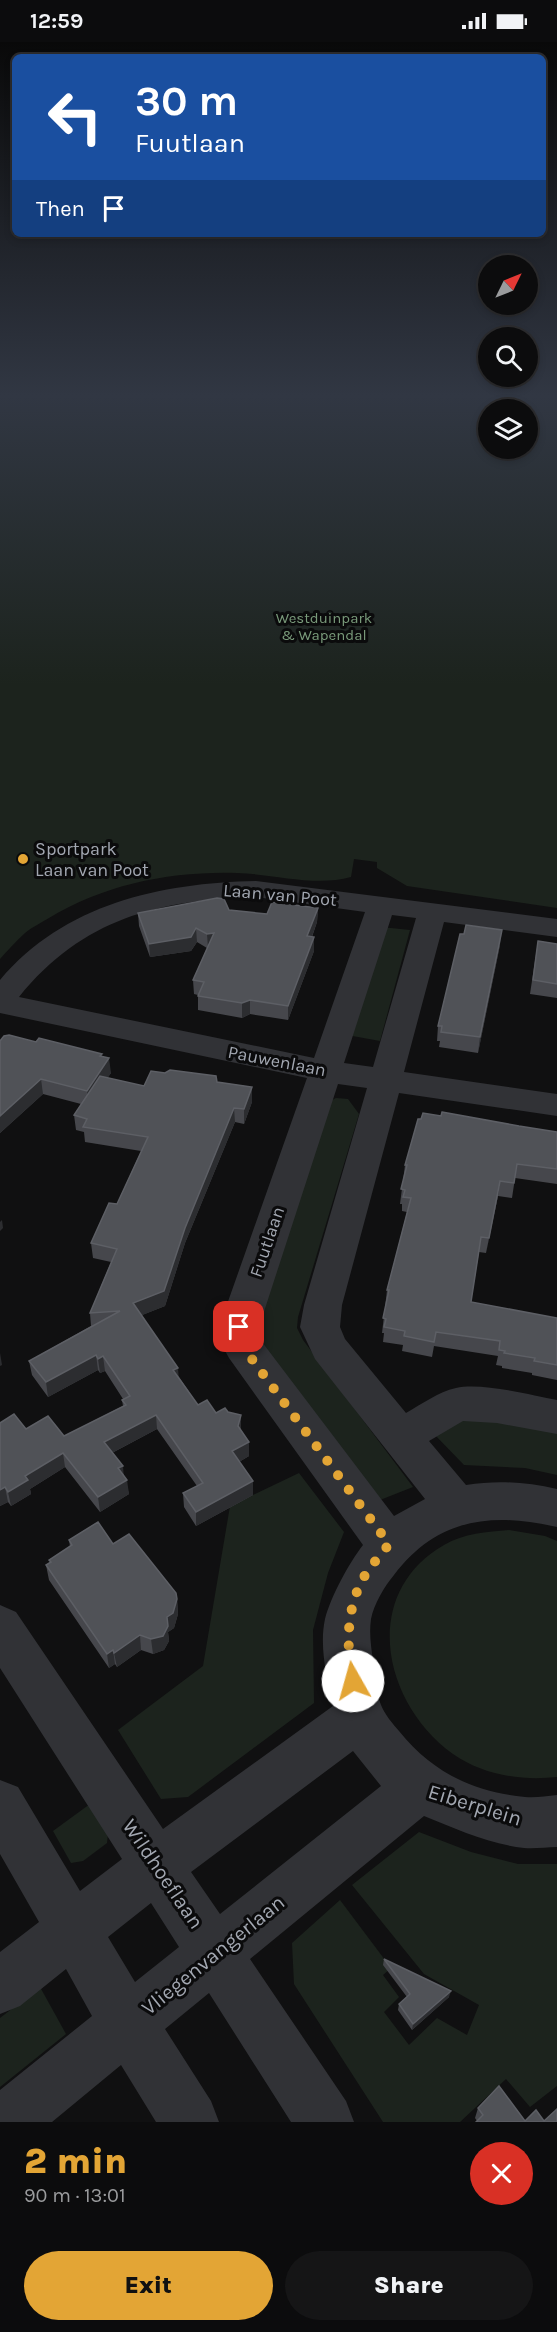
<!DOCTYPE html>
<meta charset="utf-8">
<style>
body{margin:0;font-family:Karla,sans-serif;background:#151516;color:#f1f3f6;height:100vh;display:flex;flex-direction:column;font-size:22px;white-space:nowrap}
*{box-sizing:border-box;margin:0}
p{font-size:20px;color:#9a9b9d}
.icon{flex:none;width:33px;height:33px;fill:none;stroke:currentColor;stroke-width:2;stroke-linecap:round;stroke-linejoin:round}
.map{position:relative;height:2080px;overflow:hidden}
.details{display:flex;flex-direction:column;background:#0c0c0d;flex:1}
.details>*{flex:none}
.top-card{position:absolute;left:12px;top:12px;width:534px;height:183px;border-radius:9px;box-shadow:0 3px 9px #0003,0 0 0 2px #2c2c2e;background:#1a4fa0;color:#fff;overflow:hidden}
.needle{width:39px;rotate:47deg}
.tools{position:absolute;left:478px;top:213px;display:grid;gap:12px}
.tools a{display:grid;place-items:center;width:60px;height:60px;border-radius:50%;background:#0c0c0d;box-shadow:0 3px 9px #0003,0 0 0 2px #2c2c2e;font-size:30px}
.pin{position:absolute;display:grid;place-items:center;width:51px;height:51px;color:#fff;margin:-26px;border-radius:12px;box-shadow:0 3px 9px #0006}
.me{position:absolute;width:66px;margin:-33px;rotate:353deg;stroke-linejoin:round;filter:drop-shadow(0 0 4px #0008)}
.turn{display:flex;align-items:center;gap:21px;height:126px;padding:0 24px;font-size:27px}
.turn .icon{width:78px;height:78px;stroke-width:2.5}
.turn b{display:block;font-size:42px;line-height:51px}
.then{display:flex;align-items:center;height:57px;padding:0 24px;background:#0003;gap:12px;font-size:22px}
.round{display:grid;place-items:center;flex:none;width:63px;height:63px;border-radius:32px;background:#151516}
.overview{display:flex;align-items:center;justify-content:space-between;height:102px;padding:0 24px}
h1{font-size:36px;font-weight:800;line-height:45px;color:#e3a535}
.primary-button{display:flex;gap:12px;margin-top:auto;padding:12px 24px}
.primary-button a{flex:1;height:69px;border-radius:36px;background:#e3a535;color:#111;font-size:24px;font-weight:800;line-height:69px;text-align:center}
.primary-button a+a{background:#151516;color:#f1f3f6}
.status{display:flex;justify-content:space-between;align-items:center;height:42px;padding:0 30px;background:#0c0c0d;direction:ltr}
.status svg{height:16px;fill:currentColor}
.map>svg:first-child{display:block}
.green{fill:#1c231d;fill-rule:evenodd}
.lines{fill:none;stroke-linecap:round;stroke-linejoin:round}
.minor{fill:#313236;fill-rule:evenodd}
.wall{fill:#46474c}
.shaded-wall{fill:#2c2d30}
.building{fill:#505257;stroke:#5d5f65;stroke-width:1.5}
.route{stroke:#e3a535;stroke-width:10;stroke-dasharray:0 18}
.poi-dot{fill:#e3a535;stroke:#0b0b0c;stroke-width:2}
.labels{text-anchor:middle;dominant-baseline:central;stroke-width:6;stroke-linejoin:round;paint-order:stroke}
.far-park-label{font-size:15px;fill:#7a9b7b;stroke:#0b0b0c}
.poi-label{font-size:18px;fill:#a2a7b1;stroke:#0b0b0c;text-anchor:start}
.street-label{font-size:18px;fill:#a2a7b1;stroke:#0b0b0c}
.near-street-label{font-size:21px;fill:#a2a7b1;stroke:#0b0b0c}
</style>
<div class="status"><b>12:59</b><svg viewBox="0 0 49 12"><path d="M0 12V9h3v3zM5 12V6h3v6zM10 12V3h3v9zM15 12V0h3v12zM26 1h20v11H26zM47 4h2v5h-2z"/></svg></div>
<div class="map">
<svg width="557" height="2080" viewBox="0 0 557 2080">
<rect width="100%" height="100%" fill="#101011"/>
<!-- green -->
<g class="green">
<path d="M0 352H557V866L407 844 377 826V820L354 817 351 835C315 845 274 832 237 831 172 829 105 842 49 876 41 881 32 885 25 891 16 899 8 908 0 917ZM489 368H528V406H489Z"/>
<path d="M381 885 410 888 380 999 347 993Z"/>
<path d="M336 1056 348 1057 359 1072 298 1275 297 1286 303 1298 413 1445 380 1458 262 1304 256 1286 326 1061Z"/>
<path d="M472 1372 557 1385V1433L525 1426 464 1423 434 1392Z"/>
<path d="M299 1431 344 1490 328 1531 313 1588 314 1661 188 1755 161 1757 118 1688 203 1624 230 1464Z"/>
<path d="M509 1488 545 1494 557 1499V1735C521 1739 483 1733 453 1712 383 1662 359 1552 444 1503 464 1491 487 1490 509 1488Z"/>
<path d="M90 1762 108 1791 107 1801 83 1819 71 1821 53 1789Z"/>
<path d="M419 1790 471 1810 518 1822H557V2044L530 2065 506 2037 460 2080H383L294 1942 292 1901 340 1858 391 1926 383 1933 399 1955 384 1970 409 2003 437 1976 467 1993 479 1963 424 1932 352 1843Z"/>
<path d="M40 1945 66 1992 0 2045V1976Z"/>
</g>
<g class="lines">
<!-- minor -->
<path class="minor" d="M256 839 557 877V895L444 880 404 1030 557 1052V1074L399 1051 342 1263 340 1285 345 1297 406 1371C422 1362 438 1350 456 1346 481 1340 531 1353 557 1358V1392L497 1381 463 1379 429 1399 466 1443C498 1438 525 1440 557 1447V1485C492 1470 437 1476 394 1533 384 1545 374 1562 371 1577 369 1591 371 1605 373 1618 374 1633 376 1650 381 1663 385 1673 393 1682 399 1689 432 1730 473 1750 525 1755 536 1756 546 1754 557 1753V1805C546 1805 535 1807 524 1806 489 1802 456 1787 424 1774L250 1917 346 2059 354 2080H291L209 1951 165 1987 211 2059 219 2080H156L121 2023 52 2080H0V2048L92 1974 66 1927 20 1964 0 1972V1910L39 1880 0 1812V1738L18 1745 80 1849 122 1817 0 1626V1563L16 1570 163 1787 333 1664C327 1638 319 1604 325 1577 331 1554 349 1521 363 1503L229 1316 223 1305 219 1285 307 1036 0 971V938C64 862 160 841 256 839ZM256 855 365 870 314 1016 19 955C83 876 159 858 256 855ZM392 873 416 876 373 1025 344 1021ZM338 1042 367 1046 304 1263 300 1285 315 1317 425 1457 394 1474 262 1300 259 1285ZM353 1709 381 1744 220 1872 191 1830ZM151 1861 179 1905 135 1940 108 1895Z"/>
</g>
<!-- wall -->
<g class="wall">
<path d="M318 866 317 880 312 895 314 909 288 978 250 972 242 976 198 968V953L194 952 193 938 207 906 197 900 191 909 150 915 139 884 138 871 229 868 267 872Z"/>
<path d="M538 899 557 902V956L530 952Z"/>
<path d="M500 903 478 1011 439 1005 440 999H437L438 984Z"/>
<path d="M0 999 36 1000 102 1014 111 1031 107 1036 144 1044 217 1040 252 1045V1060L244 1082 235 1080 185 1201 165 1264 142 1273 179 1335 198 1363 216 1371 241 1388 249 1400V1414L239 1420 253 1439V1453L196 1484 184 1465 183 1451 197 1444 157 1387 112 1411 124 1433 129 1452 100 1470 65 1425 30 1447 31 1452 11 1464 8 1460 0 1464V1381L64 1394 123 1364 122 1358 123 1357 105 1329 100 1331 98 1328 48 1355 32 1333 29 1319 91 1284 90 1271 111 1220 93 1216 91 1201 117 1162 141 1109 85 1100 84 1090 76 1088 74 1073 81 1062 43 1052 0 1091Z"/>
<path d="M441 1074 557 1090V1142L515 1136 512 1156 498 1154 486 1211 479 1210 471 1260 557 1276V1338L532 1333V1331L502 1326V1324L496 1323 498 1314 434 1304 432 1315 402 1309 403 1303 383 1300 384 1291H382L387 1248 407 1170 402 1169V1162H400L405 1123 421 1077Z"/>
<path d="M69 1498 113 1502 177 1557 178 1572 174 1586 168 1590 169 1599 164 1608 153 1612 141 1608 117 1625 115 1622 109 1626 49 1538 46 1523 50 1521 49 1518 70 1505Z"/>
<path d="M384 1917 449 1955 412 1988 398 1968 399 1962 407 1955 383 1923Z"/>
<path d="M478 2066 525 2079 557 2080 477 2079 475 2076Z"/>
</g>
<!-- shaded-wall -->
<g class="shaded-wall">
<path d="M318 866 317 880 307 908V894Z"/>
<path d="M196 886 197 900 191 909 150 915 149 902Z"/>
<path d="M502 888 500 903 478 1011 480 995Z"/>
<path d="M214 891 208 906 207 892Z"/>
<path d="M314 895V909L288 978V964Z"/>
<path d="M250 958V972L242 976V961Z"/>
<path d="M102 1012 103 1025 109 1016 111 1031 89 1064 87 1049 100 1014Z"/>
<path d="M41 1037 43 1052 0 1091V1074Z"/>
<path d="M252 1045V1060L244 1082V1067Z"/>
<path d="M234 1066 235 1080 185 1201 165 1264 135 1276 133 1261 185 1186Z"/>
<path d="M500 1139 498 1154 486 1211 489 1196Z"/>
<path d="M2 1178 3 1186 0 1189V1180Z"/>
<path d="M0 1311 2 1323 0 1324Z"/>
<path d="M96 1313 98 1328 48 1355 46 1340Z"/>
<path d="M103 1314 105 1329 100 1331 98 1317Z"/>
<path d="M178 1326 179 1340 173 1328Z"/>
<path d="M156 1373 157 1387 106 1414 104 1400Z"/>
<path d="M241 1373V1388L238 1398V1384Z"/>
<path d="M249 1400V1414L232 1424V1409Z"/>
<path d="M63 1411 65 1425 30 1447 31 1452 11 1464 8 1450 25 1434Z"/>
<path d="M123 1424 124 1438 118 1426Z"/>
<path d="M127 1438 129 1452 100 1470 98 1455Z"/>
<path d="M253 1439V1453L196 1484V1470Z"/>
<path d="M5 1445 8 1460 0 1464V1448Z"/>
<path d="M177 1557 178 1572 174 1586 168 1590 169 1599 164 1608 153 1612 151 1597 167 1575Z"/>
<path d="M140 1593 141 1608 117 1625 114 1611Z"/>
<path d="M113 1608 115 1622 109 1626 107 1612Z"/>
<path d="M451 1949 449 1955 412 1988 413 1982Z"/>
</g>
<!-- building -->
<g class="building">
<path d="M217 856 224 857 229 868 267 872 272 860 318 866 307 894 314 895 288 964 250 958 242 961 198 954 204 940 193 938 214 891 207 892 196 886 191 895 149 902 138 871Z"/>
<path d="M466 883 502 888 480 995 441 990 442 984H438L460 892H464Z"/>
<path d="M538 899 557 902V942L533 938Z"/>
<path d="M9 993 36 1000 39 996 102 1012 100 1014 109 1016 87 1049 41 1037 0 1074V999L4 994Z"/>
<path d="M170 1028 216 1034 217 1040 252 1045 244 1067 234 1066 185 1186 164 1249 133 1261 178 1326 173 1328 198 1363 207 1358 216 1371 225 1366 228 1370 241 1373 238 1384 249 1400 232 1409 253 1439 196 1470 183 1451 203 1441 156 1373 104 1400 123 1424 118 1426 127 1438 98 1455 63 1411 25 1434 28 1438 8 1450 5 1445 0 1448V1381L14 1372 26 1387 48 1374 64 1394 126 1363 122 1358 130 1354 103 1314 98 1317 96 1313 46 1340 29 1319 120 1269 90 1271 117 1207 91 1201 109 1161 117 1162 148 1095 83 1085 87 1077 74 1073 100 1034 144 1044 151 1029 165 1031Z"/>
<path d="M442 1070 519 1084 557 1090V1127L517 1122 514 1141 500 1139 489 1196 481 1195 471 1260 557 1276V1323L534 1319 535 1316 504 1311 505 1309 499 1308 500 1299 436 1290 434 1300 404 1294 405 1289 384 1285 386 1277 383 1276 389 1248H387L411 1156 403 1155 405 1148 401 1147 407 1123H405L418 1077H421L423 1071 441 1074Z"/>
<path d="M98 1480 113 1502 129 1492 176 1551 177 1557 173 1571 167 1575 168 1584 163 1594 151 1597 140 1593 114 1611 113 1608 107 1612 46 1523 51 1520 49 1518 72 1503 69 1498Z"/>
<path d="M384 1917 451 1949 413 1982 399 1962 410 1952Z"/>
<path d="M499 2044 525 2079 536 2068 544 2079 557 2067V2080H476L483 2073 478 2066Z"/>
</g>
<!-- sky -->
<linearGradient id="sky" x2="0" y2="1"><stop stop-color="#090909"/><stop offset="0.55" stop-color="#313743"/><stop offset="1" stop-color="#313743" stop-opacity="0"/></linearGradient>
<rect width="557" height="643" fill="url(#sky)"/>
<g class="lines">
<!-- route -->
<path class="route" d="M239 1285 243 1305 389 1502C381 1513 371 1523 364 1535 346 1566 346 1605 353 1639"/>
</g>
<!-- markers -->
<circle class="poi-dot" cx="23" cy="817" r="6"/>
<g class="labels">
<!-- far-park labels -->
<g class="far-park-label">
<text x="324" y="576">Westduinpark<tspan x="324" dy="17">&amp; Wapendal</tspan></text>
</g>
<!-- poi labels -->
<g class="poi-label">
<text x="35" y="807">Sportpark<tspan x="35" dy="21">Laan van Poot</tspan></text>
</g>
<!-- street labels -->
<g class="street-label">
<text transform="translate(280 853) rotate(5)">Laan van Poot</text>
<text transform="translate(277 1019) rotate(11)">Pauwenlaan</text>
<text transform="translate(267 1200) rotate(-71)">Fuutlaan</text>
</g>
<!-- near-street labels -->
<g class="near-street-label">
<text transform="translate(475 1763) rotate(17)">Eiberplein</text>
<text transform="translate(163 1832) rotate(56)">Wildhoeflaan</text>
<text transform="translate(213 1913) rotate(-39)">Vliegenvangerlaan</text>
</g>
</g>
</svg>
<div class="tools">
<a><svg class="needle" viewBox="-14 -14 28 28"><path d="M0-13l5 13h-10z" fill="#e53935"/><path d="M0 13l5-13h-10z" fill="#9a9b9d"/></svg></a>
<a><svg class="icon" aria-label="search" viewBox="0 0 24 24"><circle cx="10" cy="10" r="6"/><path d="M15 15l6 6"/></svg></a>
<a><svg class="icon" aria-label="layers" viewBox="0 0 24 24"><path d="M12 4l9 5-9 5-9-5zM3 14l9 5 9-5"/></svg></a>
</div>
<div class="pin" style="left:239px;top:1285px;background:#d93025"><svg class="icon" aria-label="arrive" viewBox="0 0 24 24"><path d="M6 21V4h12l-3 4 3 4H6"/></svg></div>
<svg class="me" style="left:353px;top:1639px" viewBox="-20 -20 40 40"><circle r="19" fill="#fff"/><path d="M0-13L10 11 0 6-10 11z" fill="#e3a535"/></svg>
<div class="top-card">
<div class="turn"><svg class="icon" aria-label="left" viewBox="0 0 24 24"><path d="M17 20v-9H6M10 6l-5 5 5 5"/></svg><div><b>30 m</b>Fuutlaan</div></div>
<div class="then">Then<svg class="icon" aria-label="arrive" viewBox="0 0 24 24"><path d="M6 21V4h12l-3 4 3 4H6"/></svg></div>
</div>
</div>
<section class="details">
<div class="overview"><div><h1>2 min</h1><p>90 m · 13:01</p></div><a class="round" style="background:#d93025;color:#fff"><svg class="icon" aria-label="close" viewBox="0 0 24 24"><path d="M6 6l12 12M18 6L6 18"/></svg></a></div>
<div class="primary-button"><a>Exit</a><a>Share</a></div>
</section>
